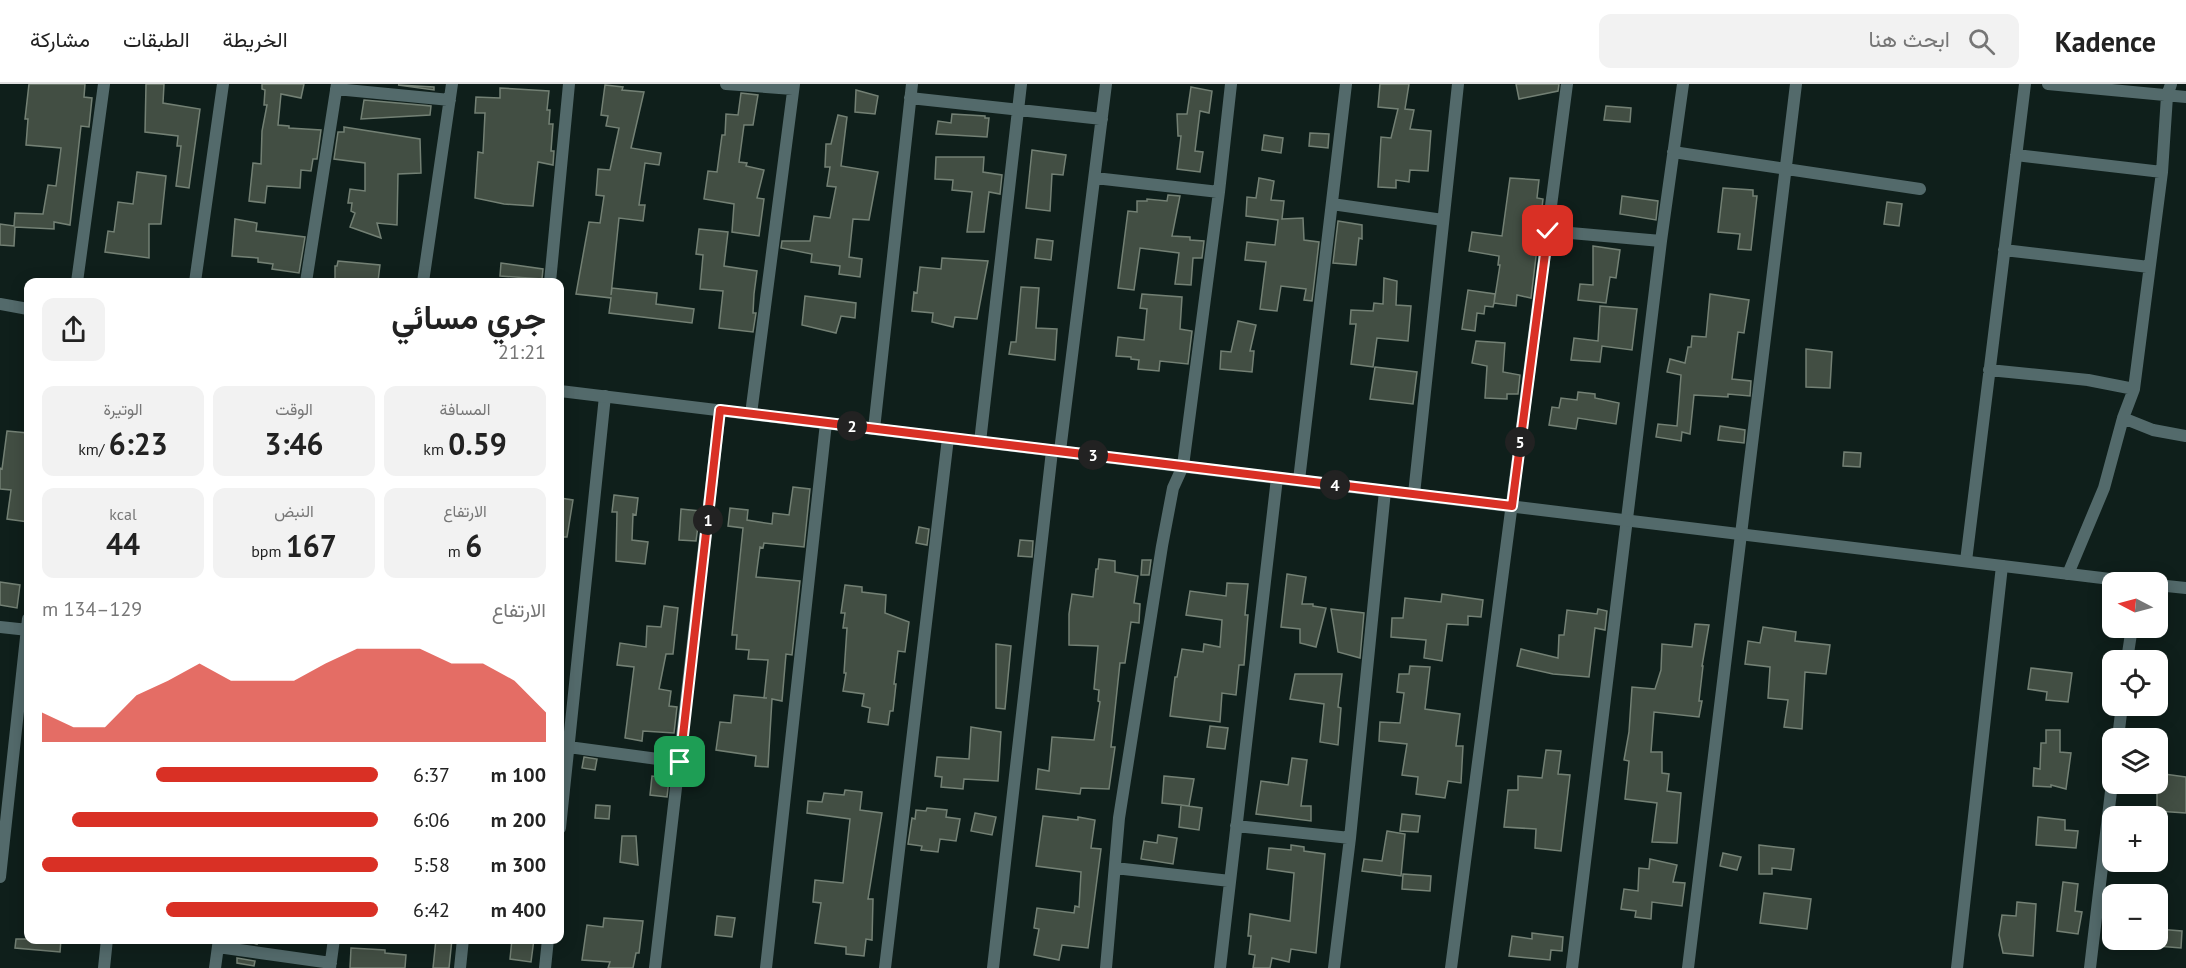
<!DOCTYPE html>
<html lang="ar">
<meta charset="utf-8">
<style>
:root{--surface:#fff;--page:#f2f2f2;--text:#222;--muted:#767676;--line:#e0e0e0;--accent:#d93025}
body{margin:0;font-family:"PT Sans",Vazirmatn,sans-serif;background:var(--page);color:var(--text);direction:rtl;height:100vh;display:flex;flex-direction:column;font-size:22px;white-space:nowrap}
*{box-sizing:border-box;margin:0}
p{font-size:20px;color:var(--muted)}
.icon{flex:none;width:33px;height:33px;fill:none;stroke:currentColor;stroke-width:2;stroke-linecap:round;stroke-linejoin:round}
.map{position:relative;flex:1;overflow:hidden;direction:ltr}
.panel{position:absolute;left:24px;top:194px;width:540px;height:666px;display:flex;flex-direction:column;background:var(--surface);border-radius:12px;box-shadow:0 3px 15px #0003;direction:rtl}
.panel>*{flex:none}
.needle{width:39px;rotate:276deg}
.controls{position:absolute;left:2102px;top:488px;display:grid;gap:12px}
.controls a{display:grid;place-items:center;width:66px;height:66px;border-radius:12px;background:var(--surface);box-shadow:0 3px 15px #0003;font-size:30px}
.pin{position:absolute;display:grid;place-items:center;width:51px;height:51px;color:#fff;margin:-26px;border-radius:12px;box-shadow:0 3px 9px #0006}
.km{position:absolute;width:30px;height:30px;margin:-15px;border-radius:50%;background:#222;color:#fff;font-size:16px;line-height:30px;text-align:center}
.round{display:grid;place-items:center;flex:none;width:63px;height:63px;border-radius:12px;background:var(--page)}
.head{display:flex;align-items:center;justify-content:space-between;height:102px;padding:0 18px}
h1{font-size:33px;font-weight:700;line-height:45px}
.metrics{display:grid;grid-template-columns:repeat(3,1fr);gap:9px;height:102px;padding:6px 18px}
.metrics div{display:grid;align-content:center;border-radius:12px;background:var(--page);text-align:center}
.metrics b{font-size:30px;font-weight:700}
.metrics small{font-size:16px;font-weight:400}
.metrics p{font-size:16px}
.chart{height:168px;padding:12px 18px}
.chart p{display:flex;justify-content:space-between}
.chart svg{width:100%;height:108px;margin-top:6px;fill:var(--accent);opacity:.7}
ul{padding:0 18px;list-style:none;font-size:20px}
li{display:grid;grid-template-columns:96px 72px 1fr;align-items:center;height:45px}
li i{height:15px;border-radius:8px;background:var(--accent)}
header{display:flex;align-items:center;gap:36px;box-sizing:border-box;height:84px;padding:0 30px;background:var(--surface);border-bottom:2px solid var(--line)}
header strong{font-size:28px}
nav{display:flex;gap:33px;margin-inline-start:auto;font-size:21px}
.search{width:420px;height:54px;background:var(--page);display:flex;align-items:center;gap:15px;box-sizing:border-box;padding:0 21px;border-radius:12px;color:var(--muted);font-size:22px}
.map>svg:first-child{display:block}
.building{fill:#424e43;stroke:#738074;stroke-width:1.5}
.lines{fill:none;stroke-linecap:round;stroke-linejoin:round}
.minor{stroke:#536a6b;stroke-width:12}
.tertiary{stroke:#536a6b;stroke-width:12}
.route-casing{stroke:#fff;stroke-width:12}
.route{stroke:#d93025;stroke-width:8}
</style>
<header>
<strong>Kadence</strong>
<div class="search"><svg class="icon" aria-label="search" viewBox="0 0 24 24"><circle cx="10" cy="10" r="6"/><path d="M15 15l6 6"/></svg>ابحث هنا</div>
<nav><a>الخريطة</a><a>الطبقات</a><a>مشاركة</a></nav>
</header>
<div class="map">
<svg width="2186" height="884" viewBox="0 0 2186 884">
<rect width="100%" height="100%" fill="#0f1f1b"/>
<!-- building -->
<path class="building" d="M29,0H85L84,13L92,14L89,43L81,42L70,141L54,138V145L15,143L14,162L0,161V140L14,142L15,129L43,130L48,101L56,102L61,64L26,61L28,35H25Z
M146,0H164L163,19L200,25L189,104L176,102L181,62H177L178,52L145,48Z
M262,0H304L301,14L281,10L278,41L289,42V44L321,46L317,75H313L311,87L301,86L300,104L267,102L265,119L249,117L253,79L261,80L262,47L267,21H264L265,6L262,5Z
M1380,0H1409L1405,25L1414,26L1410,45L1431,47L1428,87L1410,86L1409,98L1396,96V104L1378,103L1381,53L1391,54L1398,25L1378,23Z
M1516,0H1559L1558,7L1519,15Z
M398,1L434,3V6Z
M605,1L623,3L622,6L644,8L631,64L661,69L659,81L645,79L639,121H645L643,137L619,134L611,211L612,204L657,209L656,220L694,225L692,239L609,229L611,214L576,210L589,138L600,139L604,112L596,111L598,85L610,86L619,44L606,42L608,32L601,31Z
M1191,3L1212,7L1209,29L1200,27L1195,67L1203,68L1200,88L1177,85L1181,52H1178L1177,30H1187Z
M500,4L549,7L547,26H550L549,40H553L551,67H554L553,81L538,78L533,122L504,120L475,114L478,68L483,69L485,29H475L476,13L500,14Z
M856,6L878,12L875,30L855,28Z
M741,9L758,11L753,41H744L739,78L747,79L746,82L764,86L757,114L764,115L759,152L732,148L734,120L704,115L708,87L717,88L722,51H725L726,30L738,31Z
M364,16L431,22L430,31L361,35Z
M1606,22L1631,24L1630,38L1604,36Z
M952,30L985,32V34H989L987,53L936,50L938,37L951,39Z
M838,31L847,33L841,82L878,88L869,136L853,135L849,173L862,175L860,193L839,190L840,182L811,178L812,170L781,164L782,157H810L814,132L830,134L836,103L827,102L830,83H825L826,60H831Z
M344,43L420,55L421,89L398,90L397,141L377,139L381,154L350,143L355,129L351,127L352,119H348L350,105L365,107V79L334,75L338,48H344Z
M1310,49L1329,50L1328,64L1309,62Z
M1264,51L1283,54L1281,69L1262,66Z
M1032,66L1066,71L1063,91L1052,90L1050,127L1026,124Z
M936,73H984L983,88L1002,91L1000,110L989,108L984,148H967L972,108L952,106L953,96L935,95Z
M137,88L166,92L161,140H149V174L105,168L108,147L114,148L118,118L133,120Z
M1259,94L1274,97L1271,116L1284,117L1282,135L1303,134L1304,156L1319,158L1312,217L1304,216L1306,205L1281,202L1277,227L1260,225L1266,178L1245,176L1247,158L1275,161L1278,136L1246,132L1247,113L1256,114Z
M1510,94L1539,96L1537,114L1543,115L1531,214L1517,211L1516,222L1494,219L1493,223L1485,222L1484,230L1477,229L1475,247L1462,245L1468,206L1495,210L1494,219L1500,181H1498L1499,172L1469,167L1472,148L1502,152Z
M1723,104L1753,106V112H1757L1751,166L1738,165L1740,150L1718,148Z
M1168,111L1180,112L1172,152L1190,153V156L1204,157L1202,174H1193L1191,201L1175,200L1179,169L1140,164L1134,206L1118,204L1128,127L1137,128V117H1147V115L1167,117Z
M1622,112L1658,117L1656,136L1620,130Z
M1887,118L1902,120L1899,142L1884,140Z
M235,135L257,139L256,147L305,153L299,189L272,185L273,180L258,178V174L232,172Z
M1338,137L1362,141V155L1359,154L1356,181L1333,179Z
M699,145L728,148L724,182L757,187L754,210L753,229H756L753,248L719,244L723,207L700,205L703,171L696,170Z
M1037,155L1053,157L1051,176L1035,174Z
M1593,162L1620,166L1616,194L1610,193L1606,219L1578,216L1580,200L1593,201Z
M942,174L988,177L977,235L955,233L953,243L932,238L933,229L912,227L914,208L917,209L920,183L941,185Z
M338,177L380,181L378,197L335,198V182H337Z
M501,179L543,185L542,195L500,192Z
M1384,194L1397,197L1396,221L1411,222L1408,257L1377,254L1373,283L1351,280L1356,240H1350L1351,226L1373,227L1374,219L1383,220Z
M1021,203L1039,204L1036,244L1057,245L1055,276L1009,270L1011,258H1016Z
M1142,210L1182,213L1180,245L1192,247L1188,280L1160,277L1159,287L1138,285L1139,276L1131,275V273L1116,272L1118,253L1144,256L1147,225L1140,224Z
M1710,210L1749,216L1744,249L1738,248L1732,295L1751,297L1750,312L1728,310V313L1694,311L1690,350L1682,348L1681,357L1656,353L1658,340L1677,342L1681,291L1667,288L1670,275L1685,279L1688,263H1691L1692,252L1706,253Z
M805,212L856,219L855,234L841,232L836,249L802,241Z
M1600,222L1637,225L1632,266L1602,262L1600,278L1571,276L1574,254L1598,257Z
M1238,237L1256,241L1250,267H1254L1252,288L1220,285L1221,267L1231,268Z
M1476,257L1505,259L1503,288L1520,291L1518,310H1507V315L1485,314L1487,282L1472,279Z
M1806,265L1832,268L1830,304L1806,303Z
M1375,283L1417,288L1413,320L1370,315Z
M1578,308L1595,310V314L1619,319L1616,340L1578,334L1576,345L1549,341L1552,323L1559,324L1561,314L1577,316Z
M1720,342L1745,346L1744,359L1718,356Z
M7,347L28,349V438L7,435L11,406L0,405V384L2,385Z
M1844,368L1861,369L1860,383L1843,382Z
M793,403L810,405L804,463L764,459L763,464L760,463L756,493L800,497L792,571L786,570L782,617L772,615L768,683L755,682L756,672L716,666L720,638L731,639L734,611L767,614H764L768,576L748,575L749,566L736,565L737,551H732L743,444L728,442L730,424L748,426L747,436L772,440L773,429L789,431Z
M614,411L638,414L636,431L633,430L632,456L648,458L645,480L616,477L617,428H612Z
M560,414L573,416L567,453H560Z
M681,425L700,427L696,457L679,456Z
M919,443L929,445L927,461L916,459Z
M1020,456L1033,457L1032,473L1018,472Z
M1099,475L1115,477V488L1138,492L1134,519L1140,520L1139,539L1131,538L1125,579H1120L1111,663H1115L1109,705L1081,704L1080,710L1036,705L1038,685L1049,687L1052,653L1094,656L1100,618L1098,617L1099,606L1094,605L1098,562L1069,561V530L1072,510L1093,513L1096,485H1098Z
M1142,476H1151L1149,491H1141Z
M1287,490L1306,493L1302,520H1313V522L1326,524L1316,563L1300,559V545L1281,543Z
M0,498L20,501L17,524L0,521Z
M1227,499L1248,500L1245,531H1248L1244,581H1239L1236,611L1222,609L1220,638L1170,632L1175,593H1177L1182,565L1203,568L1204,560L1220,563L1222,536L1186,531L1190,507L1226,512Z
M845,501L862,503V508L886,511L885,529L909,538L905,568L898,567L894,600H896L893,627H890L888,641L868,638L870,624L862,622L864,610L843,607L846,589H844L847,544H843L845,529H841Z
M1442,510L1483,516L1481,533L1468,532V541L1447,540L1442,577L1424,574L1426,556L1391,553L1392,534H1403L1405,514L1441,518Z
M664,522L678,524L673,570H666L659,605L671,607L669,622L677,623L674,649L643,647L642,657L625,654L634,583L617,581L620,559L646,563L647,542L661,543Z
M1331,525L1364,529L1360,574L1338,568Z
M1598,525L1607,527L1605,546L1595,544L1589,593L1553,590L1517,582L1521,565L1558,574L1559,551H1564L1567,526L1597,530Z
M1695,540L1709,541L1702,582H1703L1699,617H1702L1699,633L1654,628L1651,668H1662V689L1669,690L1667,707L1681,709L1677,759L1652,758L1657,719L1625,715L1629,677L1624,676L1629,648L1632,603L1655,605L1661,586L1662,560L1692,563Z
M1763,543L1796,548L1795,557L1830,561L1826,590L1805,588L1802,645L1784,643L1788,616L1768,614L1770,583L1745,580L1748,557L1760,559Z
M996,560L1011,562L1005,625L996,624Z
M1410,582L1430,583L1425,625L1460,630L1456,662H1463L1461,699L1448,697L1445,714L1416,710L1418,693L1402,691L1407,660L1379,657L1380,638L1400,639L1404,609L1397,608L1399,590H1409Z
M2031,584L2072,589L2068,618L2046,616L2047,608L2028,605Z
M1295,590H1342L1338,623L1341,624L1338,661L1320,658L1324,620L1290,615Z
M1210,642L1228,644L1225,665L1207,663Z
M971,643L1001,648L998,697L964,695L963,705L941,703L942,693L935,692L937,673L969,675Z
M2046,646H2060V668L2071,669L2066,705L2051,701V703L2033,702L2034,684L2040,685L2041,659H2046Z
M1546,666L1561,667L1558,690L1570,691L1561,767L1535,764L1536,745L1504,743L1508,706H1518V692L1542,694Z
M584,673L597,675L595,686L582,684Z
M1292,674L1307,676L1301,722H1311V737L1256,730L1261,697L1288,701Z
M660,685L670,686L667,713L650,711L652,692L659,693Z
M2157,689L2186,693V729L2157,727Z
M1164,692L1194,695L1189,722L1162,719Z
M845,706L862,708L860,726L882,729L868,815H873L872,856L866,855L864,872L846,870V863L815,859L821,819L813,818L815,796L843,799L850,735L807,729L808,717L822,718L824,709L844,711Z
M596,721L610,722L609,735L595,734Z
M1181,721L1202,724L1199,746L1179,743Z
M927,724L947,726L946,733L960,735L956,757L940,755L938,768L921,766L922,762L908,760L912,734L915,735L916,726L926,727Z
M975,729L996,733L992,751L971,747Z
M1402,730L1420,732L1418,748L1400,747Z
M1043,732L1078,736V733L1095,736L1091,764L1101,765L1088,864L1062,861L1059,876L1034,871L1039,845L1034,844L1037,824L1074,829L1075,822L1079,823L1081,788L1036,782Z
M2038,733L2065,736V746L2078,747L2076,764L2036,761Z
M1387,747L1405,750L1401,792L1362,787L1364,775L1382,777Z
M1158,751L1177,754L1173,780L1141,775L1144,757L1157,759Z
M622,752H636L638,781L620,778Z
M1291,761L1304,763V767L1325,770L1316,869L1291,865L1289,878L1272,874L1270,884H1253L1255,871L1249,870L1251,852H1248L1250,830L1290,837L1294,789L1267,785L1269,764L1291,766Z
M1759,761L1794,765L1791,786L1772,784V790H1759Z
M1723,769L1741,773L1737,786L1720,782Z
M1650,775L1677,781L1673,798L1685,799L1682,822L1652,818L1651,835L1635,833L1636,827L1621,825L1624,805L1638,807L1639,784L1649,785Z
M1403,790L1431,792L1430,807L1402,805Z
M2063,798L2078,800L2075,827L2082,828L2078,850L2057,847Z
M1764,809L1811,815L1807,845L1760,839Z
M2017,818L2036,820L2033,872L2003,869L1999,851L2002,831L2016,832Z
M717,832L735,834L732,853L715,851Z
M604,834L643,837L639,869H636L633,884H608L610,878L582,876L587,841L603,843Z
M2157,845L2182,847L2181,864L2157,862Z
M1532,849L1563,853L1562,867L1551,866L1550,876L1509,872L1512,852L1532,855Z
M16,855H61L60,868L15,864Z
M229,855H257V860Z
M436,855H452L449,884H433Z
M512,855H534L531,878L510,875Z
M351,864L385,866V869L406,871L405,884H350Z
M237,874L255,877L254,882L237,879Z"/>
<g class="lines">
<!-- minor -->
<path class="minor" d="M726,0L793,5
M2048,0L2186,13
M336,5L450,16
M910,14L1102,35
M1673,68L1920,105
M2016,71L2162,88
M1095,94L1219,108
M1332,120L1443,136
M1548,147L1661,157
M2004,166L2149,183
M77,198L104,0
M195,198L223,0
M306,198L337,0
M423,198L452,0
M550,198L569,0
M1989,286L2088,296L2134,305
M751,330L794,0
M2123,334L2153,346L2186,352
M874,345L912,0
M980,358L1021,0
M1060,367L1106,0
M1299,396L1346,0
M1414,410L1458,0
M1966,477L2025,0
M2068,490L2104,404L2123,334L2134,305L2162,88L2167,12L2171,0
M0,543L28,546
M2127,576L2132,543
M2118,654L2122,621
M561,662L680,678
M1236,742L1350,754
M560,744L605,312
M1115,784L1230,797
M0,793L28,535
M218,863L331,879
M104,884L107,855
M215,884L219,855
M330,884L334,855
M545,884L548,855
M655,884L720,326
M766,884L826,339
M885,884L948,354
M993,884L1052,367
M1106,884L1119,734L1162,462L1173,404L1183,382L1219,108L1231,0
M1220,884L1277,394
M1334,884L1350,754L1385,407
M1451,884L1567,0
M1572,884L1661,157L1683,0
M1688,884L1796,0
M1957,884L2002,482
M2090,884L2112,699"/>
<!-- tertiary -->
<path class="tertiary" d="M0,220L28,225
M560,307L2135,498
M2157,501L2186,504
M460,884L463,855"/>
</g>
<g class="lines">
<defs>
<path id="route" d="M680,678L720,326L1512,422L1548,147"/>
</defs>
<!-- route casing -->
<use href="#route" class="route-casing"/>
<!-- route -->
<use href="#route" class="route"/>
</g>
</svg>
<div class="controls">
<a><svg class="needle" viewBox="-14 -14 28 28"><path d="M0-13l5 13h-10z" fill="#e53935"/><path d="M0 13l5-13h-10z" fill="#767676"/></svg></a>
<a><svg class="icon" aria-label="locate" viewBox="0 0 24 24"><circle cx="12" cy="12" r="6"/><path d="M12 2v4M12 18v4M2 12h4M18 12h4"/></svg></a>
<a><svg class="icon" aria-label="layers" viewBox="0 0 24 24"><path d="M12 4l9 5-9 5-9-5zM3 14l9 5 9-5"/></svg></a>
<a>+</a>
<a>−</a>
</div>
<div class="pin" style="left:680px;top:678px;background:#1e9e55"><svg class="icon" aria-label="arrive" viewBox="0 0 24 24"><path d="M6 21V4h12l-3 4 3 4H6"/></svg></div>
<div class="pin" style="left:1548px;top:147px;background:#d93025"><svg class="icon" aria-label="check" viewBox="0 0 24 24"><path d="M5 12l5 5 9-10"/></svg></div>
<b class="km" style="left:708px;top:436px">1</b>
<b class="km" style="left:852px;top:342px">2</b>
<b class="km" style="left:1093px;top:371px">3</b>
<b class="km" style="left:1335px;top:401px">4</b>
<b class="km" style="left:1520px;top:358px">5</b>
<section class="panel">
<div class="head"><div><h1>جري مسائي</h1><p>21:21</p></div><a class="round"><svg class="icon" aria-label="share" viewBox="0 0 24 24"><path d="M12 15V3M7 8l5-5 5 5M5 13v7h14v-7"/></svg></a></div>
<div class="metrics">
<div><p>المسافة</p><b>0.59<small> km</small></b></div>
<div><p>الوقت</p><b>3:46</b></div>
<div><p>الوتيرة</p><b>6:23<small> /km</small></b></div>
</div>
<div class="metrics">
<div><p>الارتفاع</p><b>6<small> m</small></b></div>
<div><p>النبض</p><b>167<small> bpm</small></b></div>
<div><p>kcal</p><b>44</b></div>
</div>
<div class="chart"><p><span>الارتفاع</span>129–134 m</p>
<svg viewBox="0 0 160 44" preserveAspectRatio="none"><path d="M0 44V32L10 38L20 38L30 25L40 19L50 12L60 19L70 19L80 19L90 12L100 6L110 6L120 6L130 12L140 12L150 19L160 32V44z"/></svg>
</div>
<ul>
<li><b>100 m</b>6:37<i style="width:66%"></i></li>
<li><b>200 m</b>6:06<i style="width:91%"></i></li>
<li><b>300 m</b>5:58<i style="width:100%"></i></li>
<li><b>400 m</b>6:42<i style="width:63%"></i></li>
</ul>
</section>
</div>
